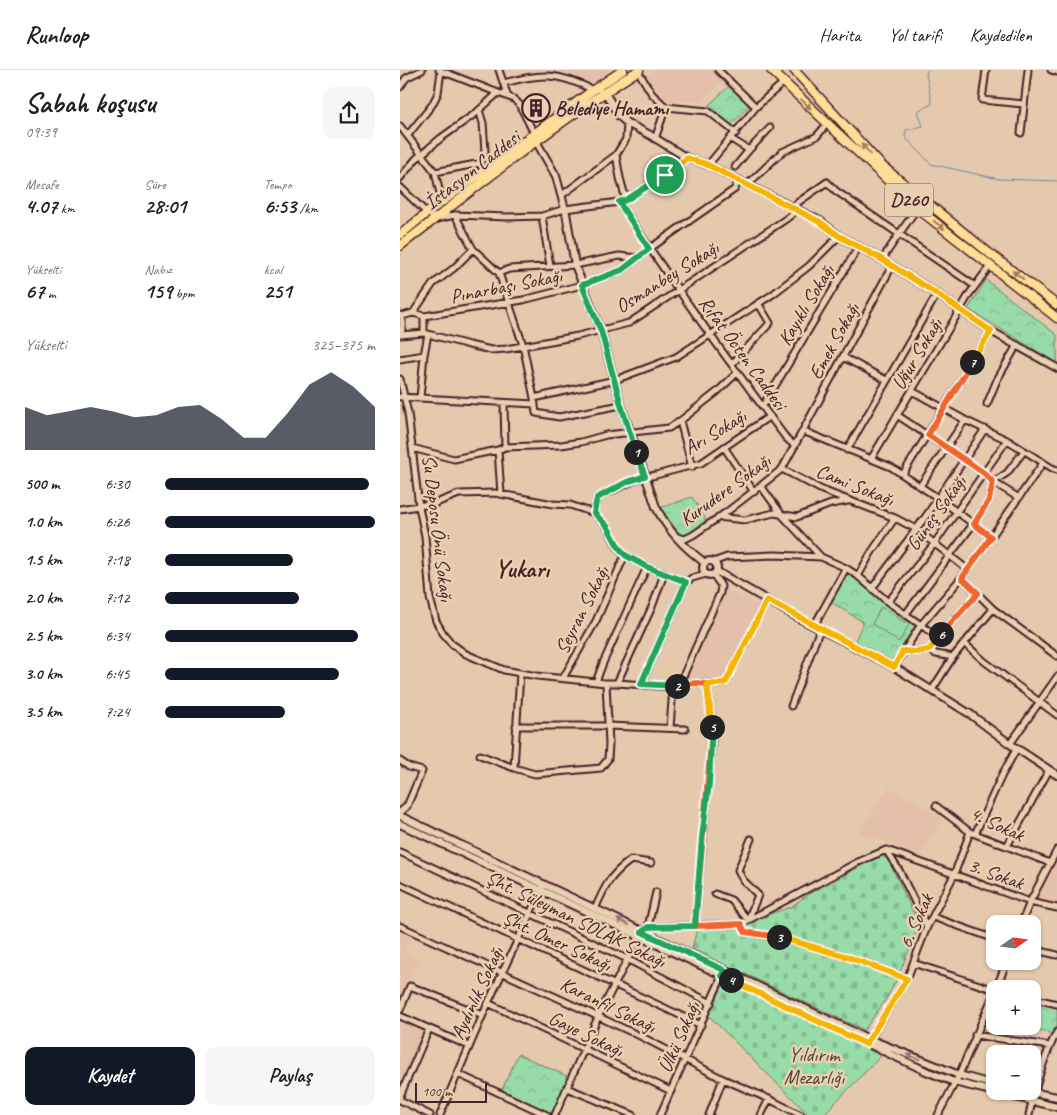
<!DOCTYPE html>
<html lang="tr">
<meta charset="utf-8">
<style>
:root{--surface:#fff;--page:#f6f6f6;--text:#202124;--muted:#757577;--line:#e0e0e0;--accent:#111827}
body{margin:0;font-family:Caveat,sans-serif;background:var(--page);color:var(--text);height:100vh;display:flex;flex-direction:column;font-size:19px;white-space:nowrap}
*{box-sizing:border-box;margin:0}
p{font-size:16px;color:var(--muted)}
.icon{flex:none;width:28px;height:28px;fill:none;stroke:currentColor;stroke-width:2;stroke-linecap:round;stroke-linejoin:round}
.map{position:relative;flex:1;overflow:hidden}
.panel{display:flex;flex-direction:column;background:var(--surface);width:400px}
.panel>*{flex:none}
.needle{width:32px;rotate:76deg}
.buttons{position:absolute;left:586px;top:845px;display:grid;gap:10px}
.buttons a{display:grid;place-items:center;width:55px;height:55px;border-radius:10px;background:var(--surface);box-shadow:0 1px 4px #0004;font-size:25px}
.scale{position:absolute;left:15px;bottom:12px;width:72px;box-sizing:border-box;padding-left:5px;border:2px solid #4a1f2b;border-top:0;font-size:14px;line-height:18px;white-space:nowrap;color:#4a1f2b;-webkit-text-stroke:4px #e6d1b0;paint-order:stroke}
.pin{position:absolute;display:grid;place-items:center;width:42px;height:42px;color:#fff;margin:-21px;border:2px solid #fff;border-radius:50%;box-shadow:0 1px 5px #0007}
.km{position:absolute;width:25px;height:25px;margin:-12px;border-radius:50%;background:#222;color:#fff;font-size:14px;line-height:25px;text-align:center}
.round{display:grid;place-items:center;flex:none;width:52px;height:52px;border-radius:10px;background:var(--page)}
.head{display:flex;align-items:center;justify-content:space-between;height:85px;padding:0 25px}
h1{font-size:28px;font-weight:700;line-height:38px}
.figures{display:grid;grid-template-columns:repeat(3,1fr);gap:8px;height:85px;padding:5px 25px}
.figures div{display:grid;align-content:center}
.figures b{font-size:21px;font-weight:700}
.figures small{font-size:14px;font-weight:400}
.figures p{font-size:14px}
.chart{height:140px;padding:10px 25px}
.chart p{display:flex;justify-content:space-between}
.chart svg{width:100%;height:90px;margin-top:5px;fill:var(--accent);opacity:.7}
.action{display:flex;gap:10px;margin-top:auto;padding:10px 25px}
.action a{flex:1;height:58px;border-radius:10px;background:var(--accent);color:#fff;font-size:20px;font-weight:700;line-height:58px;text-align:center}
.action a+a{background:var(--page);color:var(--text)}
ul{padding:0 25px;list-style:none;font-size:16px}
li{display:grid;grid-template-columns:80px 60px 1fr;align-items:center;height:38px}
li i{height:12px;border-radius:6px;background:var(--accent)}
header{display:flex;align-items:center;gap:30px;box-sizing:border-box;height:70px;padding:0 25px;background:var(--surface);border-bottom:1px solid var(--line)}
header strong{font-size:24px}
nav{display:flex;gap:28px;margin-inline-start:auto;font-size:18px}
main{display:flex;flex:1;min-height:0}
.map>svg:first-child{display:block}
.built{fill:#e4bfa9}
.cemetery{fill:url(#cemetery-stones);stroke:#707e6a}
.park{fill:url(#park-crowns);stroke:#707e6a}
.pitch{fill:#97dca8;stroke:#707e6a}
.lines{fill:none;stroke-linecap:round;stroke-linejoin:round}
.stream{stroke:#72869f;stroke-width:1}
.minor-casing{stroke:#4a1f2b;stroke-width:9}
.tertiary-casing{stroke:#4a1f2b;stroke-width:10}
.primary-casing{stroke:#4a1f2b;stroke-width:11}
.trunk-casing{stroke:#4a1f2b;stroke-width:11}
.minor{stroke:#e6d1b0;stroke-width:5}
.tertiary{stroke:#e6d1b0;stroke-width:6}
.primary{stroke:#fedd96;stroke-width:8}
.trunk{stroke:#fedd96;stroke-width:8}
.oneway{fill:#a47e60}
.oneway2{fill:#98786e}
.split-1-casing{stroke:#fff;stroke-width:10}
.split-2-casing{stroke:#fff;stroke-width:10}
.split-3-casing{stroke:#fff;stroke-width:10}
.split-4-casing{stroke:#fff;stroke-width:10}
.split-5-casing{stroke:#fff;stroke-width:10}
.split-6-casing{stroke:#fff;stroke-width:10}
.split-7-casing{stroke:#fff;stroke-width:10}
.split-8-casing{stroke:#fff;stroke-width:10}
.split-1{stroke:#22a559;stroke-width:6}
.split-2{stroke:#22a559;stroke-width:6}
.split-3{stroke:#f0652b;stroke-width:6}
.split-4{stroke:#f5b400;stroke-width:6}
.split-5{stroke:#22a559;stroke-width:6}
.split-6{stroke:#f5b400;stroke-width:6}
.split-7{stroke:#f0652b;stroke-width:6}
.split-8{stroke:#f5b400;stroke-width:6}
.labels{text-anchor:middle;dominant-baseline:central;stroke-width:5;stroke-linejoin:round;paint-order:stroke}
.shield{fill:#e6d1b0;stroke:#795453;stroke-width:1}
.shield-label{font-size:19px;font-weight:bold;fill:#4a1f2b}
.poi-label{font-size:20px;font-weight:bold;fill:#4a1f2b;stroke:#e6d1b0;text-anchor:start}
.street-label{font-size:20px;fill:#4a1f2b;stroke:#e6d1b0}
.park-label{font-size:20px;fill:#563b3e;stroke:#e6d1b0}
.district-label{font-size:25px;font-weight:bold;fill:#4a1f2b;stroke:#e6d1b0}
</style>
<header>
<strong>Runloop</strong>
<nav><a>Harita</a><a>Yol tarifi</a><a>Kaydedilen</a></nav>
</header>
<main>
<section class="panel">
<div class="head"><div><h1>Sabah koşusu</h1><p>09:39</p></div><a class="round"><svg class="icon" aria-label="share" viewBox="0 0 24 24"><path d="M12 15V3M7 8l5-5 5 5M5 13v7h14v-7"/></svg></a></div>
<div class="figures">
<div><p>Mesafe</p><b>4.07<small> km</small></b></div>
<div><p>Süre</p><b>28:01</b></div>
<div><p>Tempo</p><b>6:53<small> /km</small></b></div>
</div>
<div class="figures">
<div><p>Yükselti</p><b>67<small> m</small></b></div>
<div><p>Nabız</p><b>159<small> bpm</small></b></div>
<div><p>kcal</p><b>251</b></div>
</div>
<div class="chart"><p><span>Yükselti</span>325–375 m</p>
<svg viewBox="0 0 160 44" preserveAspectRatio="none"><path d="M0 44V23L10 27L20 25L30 23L40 25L50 28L60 27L70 23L80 22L90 29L100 38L110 38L120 26L130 12L140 6L150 13L160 23V44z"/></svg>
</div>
<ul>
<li><b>500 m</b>6:30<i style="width:97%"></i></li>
<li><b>1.0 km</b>6:26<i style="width:100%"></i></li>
<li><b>1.5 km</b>7:18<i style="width:61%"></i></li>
<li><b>2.0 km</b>7:12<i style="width:64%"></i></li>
<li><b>2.5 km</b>6:34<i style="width:92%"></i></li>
<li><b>3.0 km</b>6:45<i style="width:83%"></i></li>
<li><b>3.5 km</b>7:24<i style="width:57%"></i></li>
</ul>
<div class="action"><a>Kaydet</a><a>Paylaş</a></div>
</section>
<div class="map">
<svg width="657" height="1045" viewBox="0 0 657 1045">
<defs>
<pattern id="cemetery-stones" width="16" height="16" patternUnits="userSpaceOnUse" patternTransform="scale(1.25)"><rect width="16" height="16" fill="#97dca8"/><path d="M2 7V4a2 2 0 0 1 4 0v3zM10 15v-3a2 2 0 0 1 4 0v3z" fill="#84bc91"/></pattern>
<pattern id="park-crowns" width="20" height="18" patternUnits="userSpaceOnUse" patternTransform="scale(1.25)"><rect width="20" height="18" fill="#97dca8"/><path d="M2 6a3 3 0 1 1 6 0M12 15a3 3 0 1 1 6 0" fill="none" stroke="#84bc91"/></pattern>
</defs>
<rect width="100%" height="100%" fill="#e5c9ad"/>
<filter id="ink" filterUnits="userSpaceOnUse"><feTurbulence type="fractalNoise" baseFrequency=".02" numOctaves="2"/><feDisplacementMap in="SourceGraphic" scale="10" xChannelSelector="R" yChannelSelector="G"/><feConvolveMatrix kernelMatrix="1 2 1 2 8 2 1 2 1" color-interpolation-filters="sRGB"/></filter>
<g filter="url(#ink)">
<!-- built -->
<path class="built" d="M166,0H216L192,17Z
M254,0H313L324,11L301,31H263L246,6Z
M326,519L361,536L322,613H296L286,604Z
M488,717L543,748L519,786L460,762Z
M657,789V835L638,831L636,828Z
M0,862L12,868L5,883L20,889L0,930Z
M0,952L24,963L0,1020Z"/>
<!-- cemetery -->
<path class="cemetery" d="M485,783L519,855L498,907L485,931L464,960L292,879L297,859H340L363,846L391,837L407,825Z
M327,908L481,986L423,1045H409L308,945Z"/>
<!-- park -->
<path class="park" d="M330,15L348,34V37L331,55L309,35Z
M586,210L657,265V293L568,239Z
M292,427L306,450L285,469L266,449L260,438Z
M448,504L470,517L480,529L515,557L491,592L455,571L463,552L431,532Z
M633,930L657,934V957L654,964L609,956H632Z
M118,984L171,1008L155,1045L102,1020Z"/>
<!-- pitch -->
<path class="pitch" d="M481,537L509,555L499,572L472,554Z"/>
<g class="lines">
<!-- stream -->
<path class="stream" d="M528,0L526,4L532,34L518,41L523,56L506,60L505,67L531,94L599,109L657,111"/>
<defs>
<path id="minor" d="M39,0L114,29L119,34L135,65
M99,0L108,27
M318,0L356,37
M586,0L582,30L624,34
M651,0L657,2
M238,1L252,24L266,37L308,41L336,63
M104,13C140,3 158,2 193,20
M0,17L6,8L22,0
M0,56L35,102L81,93L85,81L83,53L79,40
M621,63L628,0
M8,65L32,35L38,23L41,1
M255,69L266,37
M331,69L349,80L370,58
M216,85L220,108L226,130
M308,95L356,37L384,12
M335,97L349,80
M35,102L42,132
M0,108L16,89L41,68L76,43L98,23
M347,115L382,82L417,66L427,54
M0,117L27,143L36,149L55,145L107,147L142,146L165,139L219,132L237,123L287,88
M162,125L216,85L226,69L227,53
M219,132C272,213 328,291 386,368L395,376
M55,145L73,179L99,203L123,275L134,328L136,343L159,347L221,335
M142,146L150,196
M483,190L487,182L517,138
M99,203L109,199L175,195L219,186L238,188
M13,243L33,214L54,198L73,179
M0,245L2,246L13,243L24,246V263L0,265
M24,246L123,230L182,215L222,200L249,179L335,119L338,110
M0,260H2V246
M24,263L69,275L91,280L106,279L178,266L229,253L386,149L397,140V133L427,112L436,121L575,216
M443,287L486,310
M0,289L24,285L28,264
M332,294L370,253L358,233
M0,309L8,343L19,437L25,466L30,528L36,551L43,563L52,574L66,584L104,600L137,606L206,613H217L273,617L296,613L319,614L326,612L367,530
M512,321L565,350L607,370L652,398L657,400
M0,327L135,334
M20,328L24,285
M134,328L215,310L276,287L373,224L409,196L439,166
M587,334L597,310L617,275
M363,336L459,176
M497,345L584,403L593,412L619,428
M280,351L292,397
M403,361L491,397L538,428L591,467
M105,377L161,375L181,372L206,365L269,358L280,351L317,322L338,302
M324,377L354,422
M12,378L54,389L98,380L105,377L104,333
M98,380L101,424
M447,380L537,224
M471,389L570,223L590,196
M382,399L422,420L495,448L516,459L568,500
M503,404L591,261
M361,416L382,445L421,487
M520,416L565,350
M0,439L36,433L59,424L95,423L153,434L170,435L194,443L207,457L217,476L225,485L247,497L286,512
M194,443L197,428L237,409L256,405L301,393L370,346
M318,447L345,450L374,443L397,447L431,434L448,431
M277,467L285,469L293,465L328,441L382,399L492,196
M313,492L327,487L375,485L421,487L446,498L458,506L488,532L538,567
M458,506L471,483L495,448
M562,508L593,539L657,586
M473,517L526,446L585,359
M488,532L534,474L607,370
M505,545L577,449L589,430L593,412L607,403L624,381
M414,556L446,498
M564,573L584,591L657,645
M529,580L536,584L553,587
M503,581L516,582L529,580L538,567L578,523
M494,597L520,556L568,500L643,393
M163,608L196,551L225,485
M196,612L203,593L247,497
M217,613L252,537L264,504
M241,615L286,512L292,508L306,504
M532,620L553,587L593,539
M391,636L420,559
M116,656H207L285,659
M270,658L273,617L279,612L284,604L320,523L321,516L313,504
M610,674L657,607
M80,685L114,698L120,603
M0,691L9,697L22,701L7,736L0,742
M114,698L135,704L201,698L208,689L209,674L206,613
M536,736L570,762L650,793
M575,764L602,705L617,678
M607,776L649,700
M487,780L630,832L657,838
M0,782L225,888L311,933
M0,814L301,955
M315,824L331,830L348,850L358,825L343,810L338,800L351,769
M195,839C205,816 210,805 231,790L251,793
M533,847L595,869
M341,854L345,862L386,869L448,887L507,909
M621,854L630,832L657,780
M0,856L158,928L242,967L323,1009L369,1029L401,1045
M295,856L313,661L307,614
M248,857L256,822
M632,879L657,885
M513,893L595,920
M596,919L607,891
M632,928L657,934
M88,933L271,1021
M0,940L10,916L83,945
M0,946L69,976
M575,965L650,976
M468,972L507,909L527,857L554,805L570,762
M58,1004L147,1045
M167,1018L233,1045
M0,1026L29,959
M0,1030L30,1045
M40,1045L88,933L144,814
M155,1045L198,947L242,861L248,857L341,854L458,792L486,780L500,802L527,857
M260,1045L323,904
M309,1045L323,1009
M361,1045L369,1029
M538,1045L559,1005L595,921
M629,1045C635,1017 643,988 657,962"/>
<path id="tertiary" d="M201,22L207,26L219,46L227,53L250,65L287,88L306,94L420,151L439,166L483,190L537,224L591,261L657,298
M136,71L156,106L166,143L175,195L201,261L221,335L256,437C268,461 284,477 305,493
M303 498a7 7 0 1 1 14 0a7 7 0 1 1-14 0Z
M316,501L395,546L494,597L570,644L610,674L657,705
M0,746L469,969L559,1005L595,1015
M0,754L526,1001L554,1012L657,1037
M625,1021L657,1027"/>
<path id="primary" d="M0,165L27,143L193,20L223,0
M0,176C78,116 155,53 239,0"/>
<path id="trunk" d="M371,0L517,138L657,248
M394,0L481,95L589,183L657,235"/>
</defs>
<!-- minor casing -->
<use href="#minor" class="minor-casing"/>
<!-- tertiary casing -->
<use href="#tertiary" class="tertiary-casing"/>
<!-- primary casing -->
<use href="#primary" class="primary-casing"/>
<!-- trunk casing -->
<use href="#trunk" class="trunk-casing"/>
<!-- minor -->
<use href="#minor" class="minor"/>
<!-- tertiary -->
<use href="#tertiary" class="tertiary"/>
<!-- primary -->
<use href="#primary" class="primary"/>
<!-- trunk -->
<use href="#trunk" class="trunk"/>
</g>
<!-- one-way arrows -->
<defs><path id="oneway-solid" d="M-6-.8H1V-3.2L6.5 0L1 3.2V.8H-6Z" transform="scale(1.25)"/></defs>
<g class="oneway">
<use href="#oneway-solid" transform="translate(406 34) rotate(44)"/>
<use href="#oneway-solid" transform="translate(466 79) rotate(-132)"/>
<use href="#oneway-solid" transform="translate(539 155) rotate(38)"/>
<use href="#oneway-solid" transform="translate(618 205) rotate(-142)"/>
</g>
<g class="oneway2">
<use href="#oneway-solid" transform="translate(223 852) rotate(-154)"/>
<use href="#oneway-solid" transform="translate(513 987) rotate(-159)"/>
</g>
</g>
<g class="lines" filter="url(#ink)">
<defs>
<path id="split-1" d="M236,382L221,335L201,261L182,215L222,200L249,179L219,132L226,130L265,105"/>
<path id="split-2" d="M236,382L245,406L227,412L197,428L194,443L207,456L218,476L225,485L247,497L286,512L241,614L277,616"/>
<path id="split-3" d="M277,616L296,613L307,614L312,661L295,856L341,854L345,862L379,867"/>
<path id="split-4" d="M331,910L466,974L507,909L448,887L379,867"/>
<path id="split-5" d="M312,657L309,713L302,768L295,856L248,857L242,862L324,900L322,906L331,910"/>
<path id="split-6" d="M312,657L307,614H318L326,612L367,530L494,597L503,581L516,582L529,580L541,564"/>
<path id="split-7" d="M541,564L578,523L562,508L591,467L574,454L589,430L593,412L584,403L528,365L572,292"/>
<path id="split-8" d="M265,105L287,88L306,94L420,152L439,166L483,190L537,224L591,261L572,292"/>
</defs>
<!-- split-1 casing -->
<use href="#split-1" class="split-1-casing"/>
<!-- split-2 casing -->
<use href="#split-2" class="split-2-casing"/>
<!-- split-3 casing -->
<use href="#split-3" class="split-3-casing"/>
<!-- split-4 casing -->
<use href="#split-4" class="split-4-casing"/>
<!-- split-5 casing -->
<use href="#split-5" class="split-5-casing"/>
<!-- split-6 casing -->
<use href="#split-6" class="split-6-casing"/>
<!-- split-7 casing -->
<use href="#split-7" class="split-7-casing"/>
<!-- split-8 casing -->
<use href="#split-8" class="split-8-casing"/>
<!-- split-1 -->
<use href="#split-1" class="split-1"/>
<!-- split-2 -->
<use href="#split-2" class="split-2"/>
<!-- split-3 -->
<use href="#split-3" class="split-3"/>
<!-- split-4 -->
<use href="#split-4" class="split-4"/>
<!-- split-5 -->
<use href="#split-5" class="split-5"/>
<!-- split-6 -->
<use href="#split-6" class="split-6"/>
<!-- split-7 -->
<use href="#split-7" class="split-7"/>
<!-- split-8 -->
<use href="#split-8" class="split-8"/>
</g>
<!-- icons -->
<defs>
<symbol id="building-ring" viewBox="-11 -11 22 22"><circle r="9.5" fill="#e6d1b0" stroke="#4a1f2b" stroke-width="1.5"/><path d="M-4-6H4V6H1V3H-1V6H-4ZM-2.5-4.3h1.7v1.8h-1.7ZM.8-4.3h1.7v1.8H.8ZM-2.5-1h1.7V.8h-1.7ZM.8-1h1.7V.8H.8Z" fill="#4a1f2b"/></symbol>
</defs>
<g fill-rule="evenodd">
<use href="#building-ring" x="120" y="22" width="32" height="32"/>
</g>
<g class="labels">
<!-- shield labels -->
<rect class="shield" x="485" y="113.5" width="48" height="33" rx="4"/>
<g class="shield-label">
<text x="509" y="130">D260</text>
</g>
<!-- poi labels -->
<g class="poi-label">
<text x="155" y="38">Belediye Hamamı</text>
</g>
<!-- street labels -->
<g class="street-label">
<text transform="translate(72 100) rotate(-38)">İstasyon Caddesi</text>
<text transform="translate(267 207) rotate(-32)">Osmanbey Sokağı</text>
<text transform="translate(106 216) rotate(-11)">Pınarbaşı Sokağı</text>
<text transform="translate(406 235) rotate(-59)">Kayıklı Sokağı</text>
<text transform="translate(434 271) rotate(-61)">Emek Sokağı</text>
<text transform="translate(343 283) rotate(54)">Rıfat Öcten Caddesi</text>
<text transform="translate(517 284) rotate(-59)">Uğur Sokağı</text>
<text transform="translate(315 362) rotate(-31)">Arı Sokağı</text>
<text transform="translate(455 415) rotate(22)">Cami Sokağı</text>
<text transform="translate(325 420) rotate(-36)">Kurudere Sokağı</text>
<text transform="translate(536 443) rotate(-54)">Güneş Sokağı</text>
<text transform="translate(38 458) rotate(83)">Su Deposu Önü Sokağı</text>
<text transform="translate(182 540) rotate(-63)">Seyran Sokağı</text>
<text transform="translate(597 754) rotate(25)">4. Sokak</text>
<text transform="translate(596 804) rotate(20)">3. Sokak</text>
<text transform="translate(176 849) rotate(26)">Şht. Süleyman SOLAK Sokağı</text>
<text transform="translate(516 851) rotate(-66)">6. Sokak</text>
<text transform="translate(157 871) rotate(25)">Şht. Ömer Sokağı</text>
<text transform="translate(77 923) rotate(-65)">Aydınlık Sokağı</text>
<text transform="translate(208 935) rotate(26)">Karanfil Sokağı</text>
<text transform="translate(186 964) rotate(26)">Gaye Sokağı</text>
<text transform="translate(279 967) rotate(-66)">Ülkü Sokağı</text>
</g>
<!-- park labels -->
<g class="park-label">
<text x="414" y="984">Yıldırım<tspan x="414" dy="23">Mezarlığı</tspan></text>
</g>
<!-- district labels -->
<g class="district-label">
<text x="122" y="499">Yukarı</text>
</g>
</g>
</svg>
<div class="buttons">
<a><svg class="needle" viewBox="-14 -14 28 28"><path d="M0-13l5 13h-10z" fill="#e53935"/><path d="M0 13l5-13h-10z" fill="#757577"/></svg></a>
<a>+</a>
<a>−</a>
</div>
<div class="scale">100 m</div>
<div class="pin" style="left:265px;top:105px;background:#1e9e55"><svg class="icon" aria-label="arrive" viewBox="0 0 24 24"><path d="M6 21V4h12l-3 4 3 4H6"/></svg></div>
<b class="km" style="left:236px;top:382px">1</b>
<b class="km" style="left:277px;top:616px">2</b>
<b class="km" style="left:379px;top:867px">3</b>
<b class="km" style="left:331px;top:910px">4</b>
<b class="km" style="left:312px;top:657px">5</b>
<b class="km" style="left:541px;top:564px">6</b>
<b class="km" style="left:572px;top:292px">7</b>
</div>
</main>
